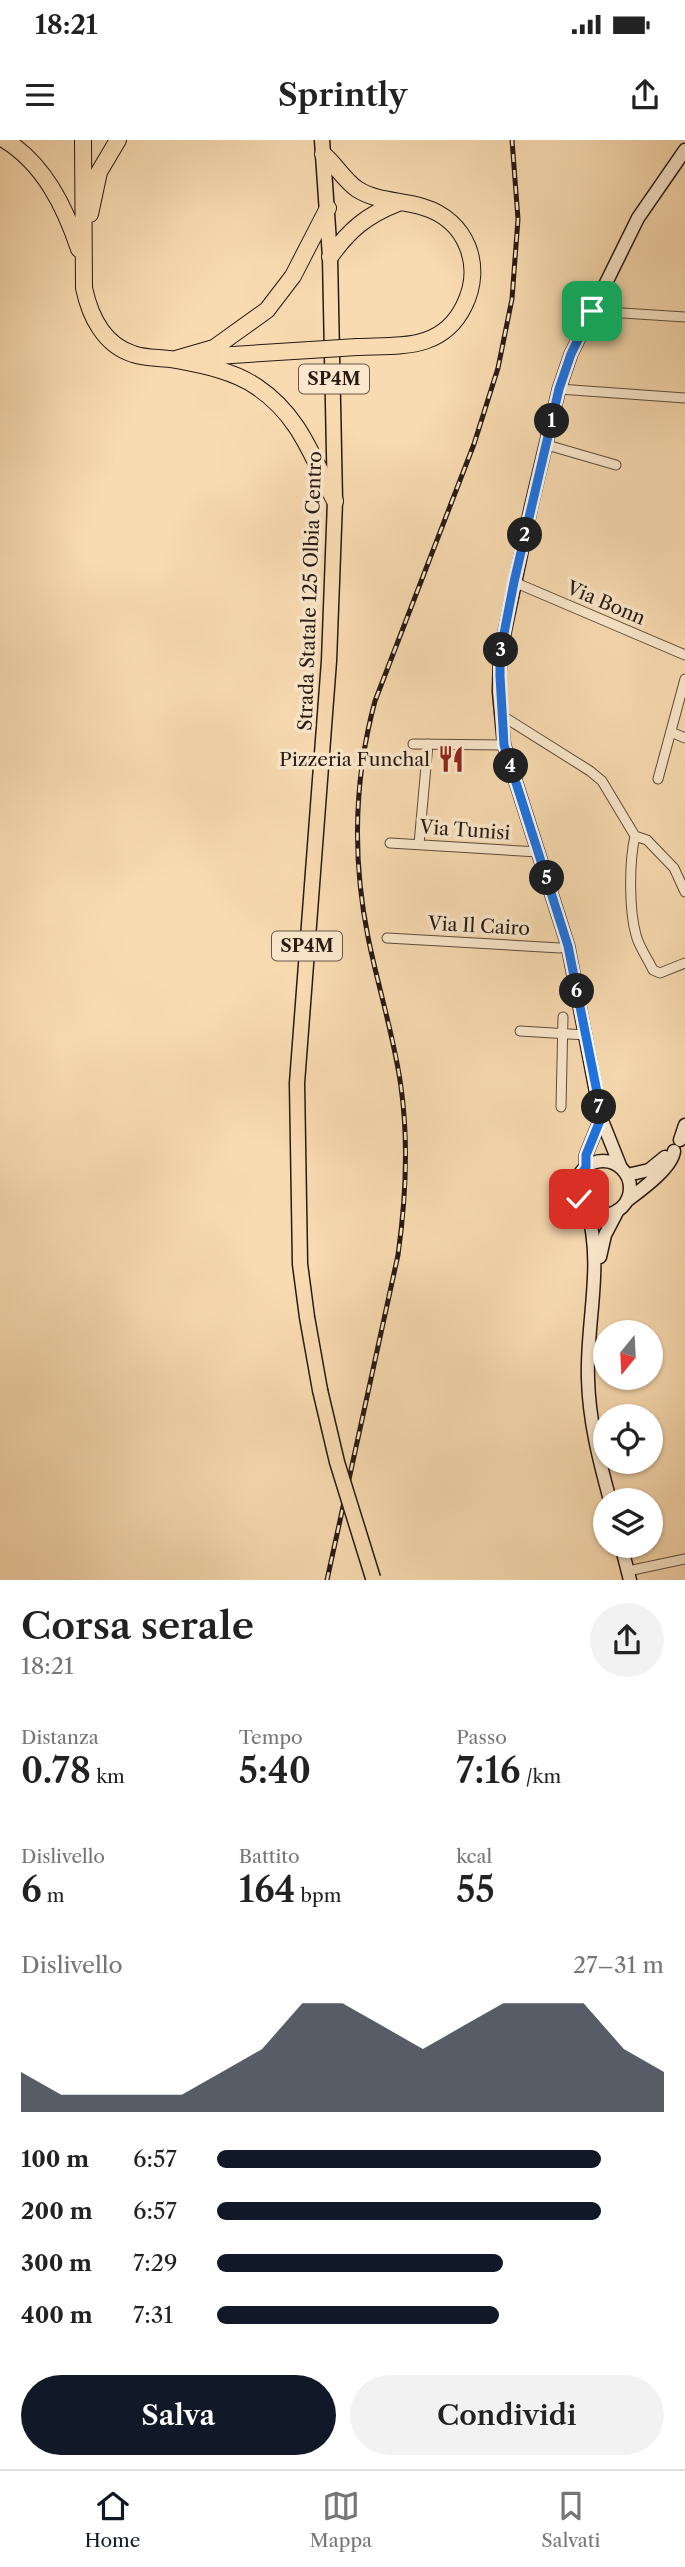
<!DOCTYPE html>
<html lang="it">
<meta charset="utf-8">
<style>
:root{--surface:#fff;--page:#f2f2f2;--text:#222;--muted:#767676;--line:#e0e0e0;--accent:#111827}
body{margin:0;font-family:"Libre Caslon Text",serif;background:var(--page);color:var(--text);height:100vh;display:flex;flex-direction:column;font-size:26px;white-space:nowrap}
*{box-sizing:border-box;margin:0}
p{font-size:23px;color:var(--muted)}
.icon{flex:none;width:38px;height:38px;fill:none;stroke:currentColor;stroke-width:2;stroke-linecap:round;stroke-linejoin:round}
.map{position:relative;height:1440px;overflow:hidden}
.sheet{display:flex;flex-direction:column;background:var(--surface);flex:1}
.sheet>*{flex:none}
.needle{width:46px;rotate:198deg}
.buttons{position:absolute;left:593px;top:1180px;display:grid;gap:14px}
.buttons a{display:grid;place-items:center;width:70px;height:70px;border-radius:50%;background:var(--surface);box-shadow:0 2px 5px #0004;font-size:35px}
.pin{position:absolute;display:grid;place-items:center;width:60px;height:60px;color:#fff;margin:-30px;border-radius:14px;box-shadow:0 4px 10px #0006}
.km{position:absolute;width:35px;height:35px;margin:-18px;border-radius:50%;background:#222;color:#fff;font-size:19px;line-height:35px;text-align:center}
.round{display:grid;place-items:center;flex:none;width:74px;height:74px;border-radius:37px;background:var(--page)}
.headline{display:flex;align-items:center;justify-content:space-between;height:119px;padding:0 21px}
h1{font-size:38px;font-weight:600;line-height:52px}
.figures{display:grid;grid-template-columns:repeat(3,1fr);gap:10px;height:119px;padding:7px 21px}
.figures div{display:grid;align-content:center}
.figures b{font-size:35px;font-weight:600}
.figures small{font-size:19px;font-weight:400}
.figures p{font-size:19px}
.chart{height:196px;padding:14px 21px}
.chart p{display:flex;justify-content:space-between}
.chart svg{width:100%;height:126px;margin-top:7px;fill:var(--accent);opacity:.7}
.action{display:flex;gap:14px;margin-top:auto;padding:14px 21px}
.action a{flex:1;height:80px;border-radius:42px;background:var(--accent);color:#fff;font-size:28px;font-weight:600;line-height:80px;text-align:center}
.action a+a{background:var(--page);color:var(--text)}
ul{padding:0 21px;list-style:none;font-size:23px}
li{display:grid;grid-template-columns:112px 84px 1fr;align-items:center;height:52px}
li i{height:18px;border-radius:9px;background:var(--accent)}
.status{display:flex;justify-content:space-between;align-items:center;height:49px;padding:0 35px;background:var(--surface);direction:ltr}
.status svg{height:19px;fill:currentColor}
header{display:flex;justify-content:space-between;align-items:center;height:91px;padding:0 21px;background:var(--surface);font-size:32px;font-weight:600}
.tab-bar{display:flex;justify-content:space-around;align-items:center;height:98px;border-top:2px solid var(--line);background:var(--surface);font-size:19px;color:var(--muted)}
.tab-bar a{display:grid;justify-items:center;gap:4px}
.tab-bar .on{color:var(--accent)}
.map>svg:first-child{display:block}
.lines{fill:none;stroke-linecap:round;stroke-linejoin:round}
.street-casing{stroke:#5c4a3b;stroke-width:11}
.secondary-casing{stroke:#271914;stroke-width:15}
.primary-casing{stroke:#271914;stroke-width:17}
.highway-casing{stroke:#271914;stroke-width:18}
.street{stroke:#fbe8cc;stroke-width:9}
.secondary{stroke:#fbe8cc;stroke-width:12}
.primary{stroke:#f9dbb1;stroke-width:14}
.highway{stroke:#f9dbb1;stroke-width:16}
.rail-casing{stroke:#271914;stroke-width:5}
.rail{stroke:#fbe8cc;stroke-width:2.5;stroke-dasharray:8;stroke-linecap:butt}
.primary-bridge-casing{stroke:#271914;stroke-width:17;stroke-linecap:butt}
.highway-bridge-casing{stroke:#271914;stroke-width:18;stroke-linecap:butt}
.primary-bridge{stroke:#f9dbb1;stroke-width:14}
.highway-bridge{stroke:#f9dbb1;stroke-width:16}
.route-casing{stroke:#fff;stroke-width:14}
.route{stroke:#1a73e8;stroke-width:9}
.labels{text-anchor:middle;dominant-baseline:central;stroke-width:7;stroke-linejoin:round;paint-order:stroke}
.shield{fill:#fbe8cc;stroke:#67574b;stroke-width:2}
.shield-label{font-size:18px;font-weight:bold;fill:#271914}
.street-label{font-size:19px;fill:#271914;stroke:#fbe8cc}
.poi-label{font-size:19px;fill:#271914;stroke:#fbe8cc;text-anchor:end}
</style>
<div class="status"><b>18:21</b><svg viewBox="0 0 49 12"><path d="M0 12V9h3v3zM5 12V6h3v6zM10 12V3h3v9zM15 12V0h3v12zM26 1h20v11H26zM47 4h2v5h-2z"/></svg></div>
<header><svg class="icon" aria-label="menu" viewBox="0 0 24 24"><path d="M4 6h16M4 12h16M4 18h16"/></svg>Sprintly<svg class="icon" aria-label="share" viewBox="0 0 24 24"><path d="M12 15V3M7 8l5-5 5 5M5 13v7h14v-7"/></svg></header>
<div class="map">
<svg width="685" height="1440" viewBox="0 0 685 1440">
<rect width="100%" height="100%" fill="#f9dbb1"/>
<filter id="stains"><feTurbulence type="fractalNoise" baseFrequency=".00286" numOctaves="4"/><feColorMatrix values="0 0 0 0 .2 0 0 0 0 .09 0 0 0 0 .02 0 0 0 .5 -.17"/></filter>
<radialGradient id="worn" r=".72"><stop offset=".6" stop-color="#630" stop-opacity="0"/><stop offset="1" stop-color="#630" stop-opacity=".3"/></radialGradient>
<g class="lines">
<defs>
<path id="street" d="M591,171L685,177
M559,249L685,258
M547,305L616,325
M514,442L685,515
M501,575L590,631L602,641L635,696L647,700L674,728L685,752
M671,592L685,598
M413,604L504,605
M658,639L685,539
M635,696C629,722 629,770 636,795C639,807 648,819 653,830L660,833L685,823
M390,703L538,712
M419,704L428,604
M387,798L560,808L568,806
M520,891L586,895
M561,967L563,877
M628,1431L685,1419"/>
<path id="secondary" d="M680,1000L685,985
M576 1048a27 27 0 1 1 54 0a27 27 0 1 1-54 0Z
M586,1027V1015L601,978
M621,1028L601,978L568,806L504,605L499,552L500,514L531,367L559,249L571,214L638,78L685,10
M627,1035L649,1030L665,1017
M628,1060C641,1050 672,1028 674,1011
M587,1069C604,1125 586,1182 588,1239C589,1280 599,1320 610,1360
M600,1117L605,1095L618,1070
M621,1405L630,1440"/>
<path id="primary" d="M320,1250L307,1177L300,1124L297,943L329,521L335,361L330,117L322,0"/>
<path id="highway" d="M5,0C44,24 65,67 79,109
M83,0L84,148C90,176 104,205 133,214C147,219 162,217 176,220C203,225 234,231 257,247C300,276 312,317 335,361
M323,14C335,24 345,41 357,49C377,62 401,60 423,67C467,80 484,126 464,166C442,211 400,205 357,207
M90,74L99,32L118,0
M330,117C349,90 367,75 398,63
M201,217L310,210
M176,219L214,208L267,170L293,136L328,68"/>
</defs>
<!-- street casing -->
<use href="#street" class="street-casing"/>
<!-- secondary casing -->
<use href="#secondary" class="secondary-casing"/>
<!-- primary casing -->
<use href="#primary" class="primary-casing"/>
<!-- highway casing -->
<use href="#highway" class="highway-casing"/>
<!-- street -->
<use href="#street" class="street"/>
<!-- secondary -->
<use href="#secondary" class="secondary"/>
<!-- primary -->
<use href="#primary" class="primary"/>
<!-- highway -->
<use href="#highway" class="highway"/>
<defs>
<path id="rail" d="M327,1440L398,1115C406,1058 409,1004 401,947C394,896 378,847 368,797C352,717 354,639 375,561L474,304L498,228L512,159L518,79L512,0"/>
</defs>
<!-- rail casing -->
<use href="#rail" class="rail-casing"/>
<!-- rail -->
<use href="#rail" class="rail"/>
<defs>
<path id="primary-bridge" d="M320,1250L337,1322L373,1438"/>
<path id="highway-bridge" d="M310,210L357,207"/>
</defs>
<!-- primary-bridge casing -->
<use href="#primary-bridge" class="primary-bridge-casing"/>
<!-- highway-bridge casing -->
<use href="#highway-bridge" class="highway-bridge-casing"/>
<!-- primary-bridge -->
<use href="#primary-bridge" class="primary-bridge"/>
<!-- highway-bridge -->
<use href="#highway-bridge" class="highway-bridge"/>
</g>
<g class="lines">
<defs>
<path id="route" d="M579,1059L577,1040L586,1027V1015L601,978L597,952L568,806L504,605L500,536V514L514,442L559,249L571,214L592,171"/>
</defs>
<!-- route casing -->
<use href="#route" class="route-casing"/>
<!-- route -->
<use href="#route" class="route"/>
</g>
<!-- icons -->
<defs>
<symbol id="restaurant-bare" viewBox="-9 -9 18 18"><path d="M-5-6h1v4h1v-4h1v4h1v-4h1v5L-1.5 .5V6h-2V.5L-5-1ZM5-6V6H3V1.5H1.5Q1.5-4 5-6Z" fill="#8f2418" stroke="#fbe8cc" stroke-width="2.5" paint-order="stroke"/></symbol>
</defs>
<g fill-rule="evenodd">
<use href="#restaurant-bare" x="432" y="600" width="38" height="38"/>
</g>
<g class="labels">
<!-- shield labels -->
<g class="shield">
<rect x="299" y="224.5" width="70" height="29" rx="5"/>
<rect x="272" y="791.5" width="70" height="29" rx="5"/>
</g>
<g class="shield-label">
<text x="334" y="239">SP4M</text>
<text x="307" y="806">SP4M</text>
</g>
<!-- street labels -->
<g class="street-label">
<text transform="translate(310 451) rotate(-88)">Strada Statale 125 Olbia Centro</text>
<text transform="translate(606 463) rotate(23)">Via Bonn</text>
<text transform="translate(465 690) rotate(4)">Via Tunisi</text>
<text transform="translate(479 786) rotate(3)">Via Il Cairo</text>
</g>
<!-- poi labels -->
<g class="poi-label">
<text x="430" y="619">Pizzeria Funchal</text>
</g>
</g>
<rect width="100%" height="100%" filter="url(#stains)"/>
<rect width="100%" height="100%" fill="url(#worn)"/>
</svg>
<div class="buttons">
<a><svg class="needle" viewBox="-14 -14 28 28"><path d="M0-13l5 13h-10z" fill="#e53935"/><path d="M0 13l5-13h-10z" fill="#767676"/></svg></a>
<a><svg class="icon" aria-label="locate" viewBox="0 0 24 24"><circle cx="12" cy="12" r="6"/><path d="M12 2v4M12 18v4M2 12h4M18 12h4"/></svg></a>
<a><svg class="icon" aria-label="layers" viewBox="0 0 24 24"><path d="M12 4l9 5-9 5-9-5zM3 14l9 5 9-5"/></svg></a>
</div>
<div class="pin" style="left:592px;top:171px;background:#1e9e55"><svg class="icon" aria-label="arrive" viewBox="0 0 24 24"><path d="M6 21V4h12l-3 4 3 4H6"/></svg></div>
<div class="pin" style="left:579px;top:1059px;background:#d93025"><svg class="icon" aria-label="check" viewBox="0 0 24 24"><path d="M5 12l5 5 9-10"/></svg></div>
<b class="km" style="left:552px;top:281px">1</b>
<b class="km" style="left:525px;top:395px">2</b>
<b class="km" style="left:501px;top:510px">3</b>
<b class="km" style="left:511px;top:626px">4</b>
<b class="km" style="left:547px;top:738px">5</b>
<b class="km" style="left:577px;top:851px">6</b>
<b class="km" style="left:599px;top:967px">7</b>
</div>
<section class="sheet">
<div class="headline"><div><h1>Corsa serale</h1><p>18:21</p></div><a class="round"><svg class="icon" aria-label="share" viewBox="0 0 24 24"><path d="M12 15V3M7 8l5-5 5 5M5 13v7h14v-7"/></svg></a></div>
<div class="figures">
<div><p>Distanza</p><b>0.78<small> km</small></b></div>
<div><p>Tempo</p><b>5:40</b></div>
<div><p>Passo</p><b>7:16<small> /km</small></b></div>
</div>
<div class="figures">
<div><p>Dislivello</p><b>6<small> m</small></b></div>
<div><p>Battito</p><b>164<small> bpm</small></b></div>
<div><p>kcal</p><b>55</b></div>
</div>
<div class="chart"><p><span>Dislivello</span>27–31 m</p>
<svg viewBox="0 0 160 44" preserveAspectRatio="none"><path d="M0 44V30L10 38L20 38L30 38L40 38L50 30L60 22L70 6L80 6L90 14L100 22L110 14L120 6L130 6L140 6L150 22L160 30V44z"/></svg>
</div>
<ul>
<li><b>100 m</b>6:57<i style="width:86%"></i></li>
<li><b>200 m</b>6:57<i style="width:86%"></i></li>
<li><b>300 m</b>7:29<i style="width:64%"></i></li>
<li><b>400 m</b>7:31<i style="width:63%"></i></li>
</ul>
<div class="action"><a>Salva</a><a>Condividi</a></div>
</section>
<nav class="tab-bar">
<a class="on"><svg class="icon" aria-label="home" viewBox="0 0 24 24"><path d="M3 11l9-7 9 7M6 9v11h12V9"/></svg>Home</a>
<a><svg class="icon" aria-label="map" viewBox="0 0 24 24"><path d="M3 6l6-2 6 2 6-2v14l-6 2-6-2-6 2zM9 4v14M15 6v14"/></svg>Mappa</a>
<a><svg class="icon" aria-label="saved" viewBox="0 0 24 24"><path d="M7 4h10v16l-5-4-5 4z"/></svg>Salvati</a>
</nav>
